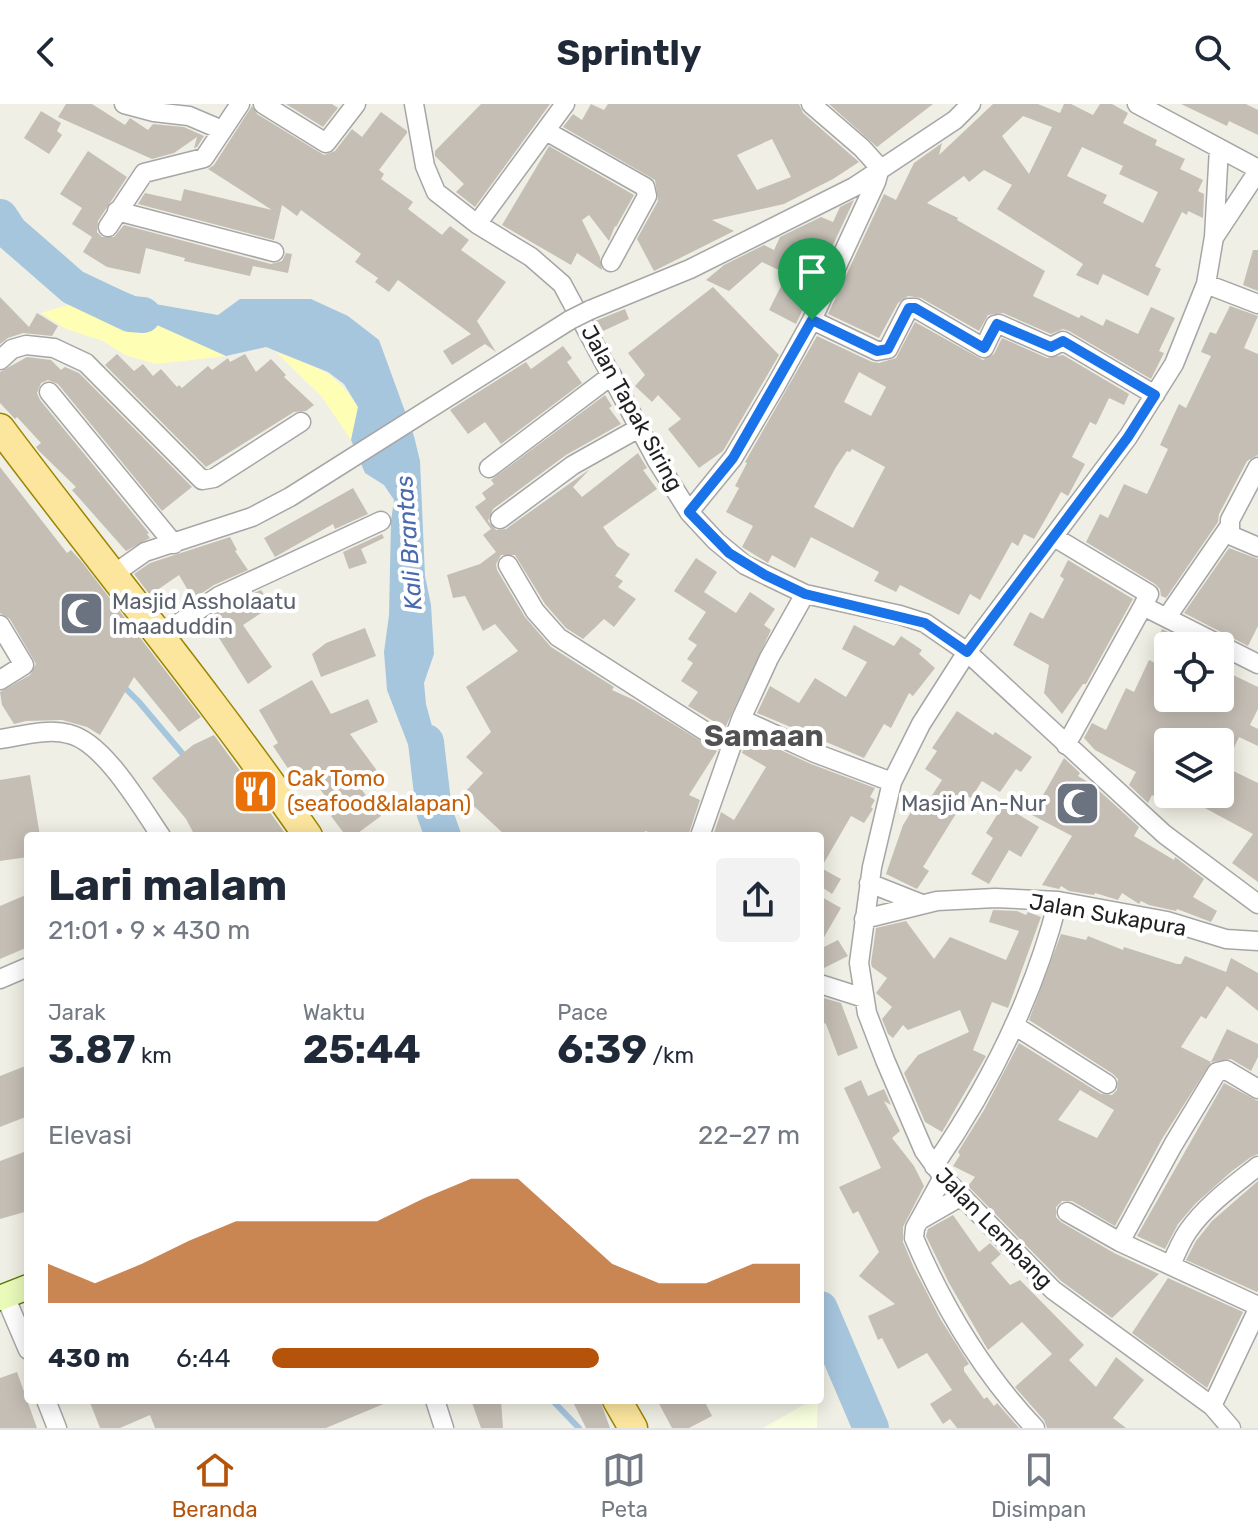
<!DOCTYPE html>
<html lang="id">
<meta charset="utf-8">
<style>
:root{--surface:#fff;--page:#f2f2f3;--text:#1f2937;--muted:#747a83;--line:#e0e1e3;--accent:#b45309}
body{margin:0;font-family:Rubik,sans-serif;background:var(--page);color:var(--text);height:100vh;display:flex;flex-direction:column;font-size:30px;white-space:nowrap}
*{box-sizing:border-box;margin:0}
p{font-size:26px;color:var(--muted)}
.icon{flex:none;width:44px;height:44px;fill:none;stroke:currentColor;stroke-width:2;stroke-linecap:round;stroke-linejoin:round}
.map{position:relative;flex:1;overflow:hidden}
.details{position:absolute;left:24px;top:728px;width:800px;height:572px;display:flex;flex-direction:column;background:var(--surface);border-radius:8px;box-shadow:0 4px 20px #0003}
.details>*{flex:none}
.buttons{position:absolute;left:1154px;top:528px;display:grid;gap:16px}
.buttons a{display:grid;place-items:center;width:80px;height:80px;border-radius:8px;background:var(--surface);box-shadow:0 4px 20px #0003;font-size:40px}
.pin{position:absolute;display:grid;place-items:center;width:68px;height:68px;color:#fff;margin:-82px -34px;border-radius:50% 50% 50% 0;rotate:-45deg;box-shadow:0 0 8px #0007}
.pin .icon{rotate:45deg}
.round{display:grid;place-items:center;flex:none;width:84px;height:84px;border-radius:8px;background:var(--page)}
.head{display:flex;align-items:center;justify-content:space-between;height:136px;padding:0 24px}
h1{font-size:44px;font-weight:700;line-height:60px}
.metrics{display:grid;grid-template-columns:repeat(3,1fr);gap:12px;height:136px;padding:8px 24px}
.metrics div{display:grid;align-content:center}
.metrics b{font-size:40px;font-weight:700}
.metrics small{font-size:22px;font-weight:400}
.metrics p{font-size:22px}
.chart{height:224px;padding:16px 24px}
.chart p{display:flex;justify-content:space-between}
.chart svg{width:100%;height:144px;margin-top:8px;fill:var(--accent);opacity:.7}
ul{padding:0 24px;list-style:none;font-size:26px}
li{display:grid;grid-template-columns:128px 96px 1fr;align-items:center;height:60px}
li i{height:20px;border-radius:10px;background:var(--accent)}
header{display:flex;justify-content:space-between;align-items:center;height:104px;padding:0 24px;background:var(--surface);font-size:36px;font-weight:700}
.tab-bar{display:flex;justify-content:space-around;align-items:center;height:112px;border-top:2px solid var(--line);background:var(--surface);font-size:22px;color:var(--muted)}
.tab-bar a{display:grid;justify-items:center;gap:4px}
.tab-bar .selected{color:var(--accent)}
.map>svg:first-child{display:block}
.education{fill:#f9ffe0}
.sand{fill:#fffeb5}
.water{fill:#a6c6de}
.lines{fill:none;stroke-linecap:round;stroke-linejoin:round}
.stream{stroke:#a6c6de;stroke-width:6}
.river{stroke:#a6c6de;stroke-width:36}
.building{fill:#c5beb5;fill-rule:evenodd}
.minor-casing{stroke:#a6a6a6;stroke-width:21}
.secondary-casing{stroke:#567904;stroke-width:27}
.primary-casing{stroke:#9b8500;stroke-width:31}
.minor{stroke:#fff;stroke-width:18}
.secondary{stroke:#eafab9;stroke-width:24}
.primary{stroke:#fce69e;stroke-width:28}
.minor-bridge-casing{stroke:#a6a6a6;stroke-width:21;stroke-linecap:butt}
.minor-bridge{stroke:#fff;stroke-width:18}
.route-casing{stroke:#fff;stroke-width:16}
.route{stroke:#1a73e8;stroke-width:10}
.labels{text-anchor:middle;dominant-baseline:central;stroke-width:8;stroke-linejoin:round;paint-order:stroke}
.street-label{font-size:22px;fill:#1f1f1f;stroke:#fff}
.worship-label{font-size:22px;fill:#5b616d;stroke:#fff;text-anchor:start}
.food-label{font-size:22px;fill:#c56008;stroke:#fff;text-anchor:start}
.water-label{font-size:24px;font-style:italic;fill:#4a6ab0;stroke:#fff}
.district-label{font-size:30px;font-weight:bold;fill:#525252;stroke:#fff}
</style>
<header><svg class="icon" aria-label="back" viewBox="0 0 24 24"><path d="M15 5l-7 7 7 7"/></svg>Sprintly<svg class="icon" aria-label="search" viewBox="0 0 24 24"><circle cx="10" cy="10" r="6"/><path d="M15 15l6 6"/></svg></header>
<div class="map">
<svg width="1258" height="1324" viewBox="0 0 1258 1324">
<rect width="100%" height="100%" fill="#f0efe5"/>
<!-- education -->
<path class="education" d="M812,1296H818L817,1324H763Z"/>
<!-- sand -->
<path class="sand" d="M71,200L94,202L121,217L157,221L226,252L156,260L125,251L103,237L66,225L41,209Z
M276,248C317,265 332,263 358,303L351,336L322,293Z"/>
<!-- water -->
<path class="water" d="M108,181L155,200L218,211L240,195H311L348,212L379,236L414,332L420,357L425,472L431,501L434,550L424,579L426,600L447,678L415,690L409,643L387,586L384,548L389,511L391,417L394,396L384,381L365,369L351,336L358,303L344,280L328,268L266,243L226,252L157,221L121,217L94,202Z"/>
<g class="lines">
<!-- stream -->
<path class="stream" d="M121,580L139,598L187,655
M552,1296L579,1324"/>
<!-- river -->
<path class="river" d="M0,113L10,128L73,183L130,210L143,211
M426,638L434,707L443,732
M820,1205L871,1324"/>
</g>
<!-- building -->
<path class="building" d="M66,0H92L125,21L130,14L148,26L153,20L184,23L204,32L197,43L194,44L197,33L174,49L152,55L58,13Z
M286,0H332L338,4L323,23Z
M481,0H550L475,103L456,88L464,80L435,52V47Z
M591,0L604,6L608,0H799L803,9L859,58L833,75L784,100L712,116L734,127L654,167L637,135L658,97L655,76L563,23L573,10L582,16ZM772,35L791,73L757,86L737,51Z
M829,0H933L877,43Z
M993,0H1038L1060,9L1064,0H1071L1093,11L1100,0H1112L1128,9L1123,19L1157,36L1155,41L1185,55L1180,65L1203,76L1198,87L1204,90L1203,114L1188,107L1187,111L1182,108L1155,162L1161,165L1148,192L1103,170L1098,181L1076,171L1083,160L997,105L1012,81L984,66L969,78L964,72L927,99L958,114L957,116L1045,167L1033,192L1079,214L1081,211L1103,222L1106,215L1138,230L1151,203L1175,214L1159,247L1164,249L1151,275L1069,227L1063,225L1051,230L1003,209L988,211L979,227L921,194L908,192L898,199L879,234L828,210L884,90L896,96L914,59L942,39L939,51ZM1023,12L1052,23L1029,70L1002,32ZM1082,43L1123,62L1119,70L1158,88L1143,119L1103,99L1107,91L1067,72Z
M1181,0H1246L1258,6V31L1229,17L1227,22Z
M252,2L257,10L324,51L335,47L352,25L362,33L381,8L407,27V29L379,66L384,70L381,75L413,98L408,105L442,131L450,122L469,136L461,146L506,178L477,217L496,248L485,240L452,261L443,247L471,230L398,176L389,188L375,178L378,174L355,158L361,150L301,106L297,112L282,101L274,136L138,100L145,89L181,97L184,85L272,106L208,65L214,61Z
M41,7L61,19L57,27L62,31L49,50L24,34Z
M549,42L634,91L616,123L615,122L609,137L589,111L582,116L600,153L602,166L577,149L571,161L502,121Z
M88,47L127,73L98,117L97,128L102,133H114L124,121L271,160L282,157L286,149L292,150L288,169L253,162L250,172L184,157L185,154L146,144L140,170L107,163L83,148L92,133L72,120L82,104L60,90Z
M854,96L796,220L769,206L787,170L762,158L729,187L706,176L724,161L764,141L774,146L780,133L821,113L833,118L840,103Z
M1253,146H1258V187L1243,181Z
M713,183L779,251L723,347L699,364L668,325L681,315L658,291L652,298L635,282L645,271L628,249Z
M0,193L29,223L37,209L58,222L52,232L23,229L8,234L0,240Z
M1230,202L1258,212L1244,244L1258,250V351L1247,357L1219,410L1218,418L1166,494L1161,492L1160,485L1155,480L1086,438L1100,410L1108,414L1124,380L1147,390L1168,345L1160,341L1179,300L1186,304L1211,252L1201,248L1210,228L1216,230Z
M625,205L629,215L601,228L595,217Z
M915,218L983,256L994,250L1002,234L1047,254L1063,251L1129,290L1124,301L1109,294L1096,321L1090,318L1072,353L1085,360L1068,392L1061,388L1034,435L1024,430L1018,442L1012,438L980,496L970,490L959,511L900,481L896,488L874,477L879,468L811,433L795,464L772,451L768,459L742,443L753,422L726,408L739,384L735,382L747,359L745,358L817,232L872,258L879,259L896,254ZM859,268L886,283L871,312L844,298ZM852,345L885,363L853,424L814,403L836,363L847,347L850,348Z
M563,242L572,254L567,258L582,279L501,340L485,318L468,330L450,306L526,258L531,265Z
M117,250L134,267L143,260L153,272L161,265L177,283L179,281L182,284L208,262L212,266L228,254L230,258L245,250L256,268L271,255L286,271L284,273L314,301L306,307L294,308L206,363L105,261Z
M27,253L51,256L61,266L65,263L79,269L192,383L162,407L58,280L48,276L41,279L37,289L40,296L149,429L147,430L150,434L126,447L72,386L76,383L39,347L36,343L41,339L17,313L15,315L0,299V268Z
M605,291L612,302L609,304L621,320L566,351L493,405L488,417L496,426L506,425L590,365L573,383L582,393L638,349L647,364L643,366L657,385L603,423L617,442L630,450L615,472L623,477L618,483L636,495L614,523L604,515L583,535L566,524L545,500L515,451H501L496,460L497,466L525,513L551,543L614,583L612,586L634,596L717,647L689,691L700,696L688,732H662L645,727L643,732H506L462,691L483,669L466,653L491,628L466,583L518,547L495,520L483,527L465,492L453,494L447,471L480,460L496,448L483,431L491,425L475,403L486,395L482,389L494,380L491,376Z
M0,363L67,449L71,446L82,458L201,613L179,628L134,573L100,631L87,623L62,616L26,617L14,620L2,601L0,588L30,571L36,560L10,515L0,509Z
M353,384L368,410L335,425L333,420L275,453L264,434Z
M382,430L384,434L361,445L367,459L349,465L343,448Z
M230,433L237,446L235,447L248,466L214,481L193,495L179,471L150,491L134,470L150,459Z
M1229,444L1258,455V522L1248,542L1184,509Z
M696,454L717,468L704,488L736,509L750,488L775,505L764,521L771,526L725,624L688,602L698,588L681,577L693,559L687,555L697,541L688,535L706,508L674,487Z
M1068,456L1133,495L1086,580H1083L1062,610L1044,589L1049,561L1013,541L1030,508L1043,515L1064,475L1060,472Z
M261,486L272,502L243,521L272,563L248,580L207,515L225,502Z
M854,521L894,542L901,532L922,546L919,550L935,564L913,592L909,589L891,624L884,620L864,654L757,609L770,582L799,599L815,574L846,593L867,558L842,545Z
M365,524L376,552L321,573L312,550L326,539Z
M1162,525L1186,537L1184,542H1154Z
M1149,556L1168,565V594H1220V587L1229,569L1258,583V605L1250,621L1258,625V642L1239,633L1225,663L1258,679V778L1232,759L1253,730L1179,690H1220V638H1168V699L1152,691L1148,699L1129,681L1136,668L1095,646L1084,634L1092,619L1106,626L1126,584L1134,588Z
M312,576L331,610L368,595L378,618L350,630L378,668L359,682L381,712L354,732H346L331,712L337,708L311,673L301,681L287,663L273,642L278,639L259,606Z
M957,607L993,631L995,628L1032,653L1021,668L1016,665L1000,688L982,677L971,694L967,692L923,763L929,767L917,785L886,770L903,721L916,700L923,705L942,676L925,665L937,647L932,644Z
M214,631L257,690L287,732H195L186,715L152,674L193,641Z
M748,631L811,660L875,684L870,693L875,696L871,703L873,705L864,719L851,712L821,764L841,775L832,790L820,782V732H713L721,708L734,716L766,663L742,649Z
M1064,654L1080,669L1078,672L1093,681L1139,723L1134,732L1174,756L1175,753L1204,775L1193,793L1217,807L1211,818L1177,805L1176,807L1149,801L1141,797L1139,800L1122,789L1118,796L1095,789L1094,791L1069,787L1061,782L1059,785L1042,781L1072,732L1032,711Z
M30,671L40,732H28V753L0,757V676Z
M1003,701L1039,723L1021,753L1009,746L989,780L971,770L993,734L986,729Z
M28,790V843L0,855V802Z
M820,792L841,804L820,840Z
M993,806L1017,807L1026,811L1028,808L1041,813L1008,904L992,898L973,946L986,952L942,1028L925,1018L904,969L918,951L969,928L960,906L908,926L903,921L893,934L888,930L882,915L892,903L876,889L887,874L872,863L871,859L876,824L906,817L934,855L950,833L1006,856L1019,827L989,818Z
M1061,830L1086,836L1088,832L1123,846L1124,843L1177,860H1181L1185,852L1226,868L1231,854L1258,869V907L1227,882L1206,915L1201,912L1181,943L1211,958L1162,1035L1115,1122L1072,1097H1062L1056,1103V1113L1061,1118L1114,1149L1159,1170L1112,1214L1061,1177L968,1082L975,1073L953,1062L960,1051L958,1048L984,1006L1019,939L1101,990L1112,991L1117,986L1118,975L1113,970L1029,916ZM1080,986L1114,1006L1097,1034L1058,1016Z
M838,836L848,852L820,866V845Z
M820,893L841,899L858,944L838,952L826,920L820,917Z
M1227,925L1258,940V953L1251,967L1231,955L1211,958Z
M28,961V1012L0,1023V972Z
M861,976L868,992L884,985L891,1001L884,997L900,1027L892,1034L914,1062L924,1082L903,1123V1138L914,1164L941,1216L969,1260L964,1263V1267L984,1295L987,1293L994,1302L997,1299L1019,1324H957L950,1315L943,1320L930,1300L952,1286L927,1249L898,1265L882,1234L878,1236L868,1212L895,1200L859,1172L879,1148L858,1107L853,1110L839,1083L881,1064L844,984Z
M1224,979L1258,997V1050L1251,1053L1232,1067L1195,1100L1178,1120L1165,1145L1137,1132Z
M24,1048L28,1058V1107L0,1115V1057Z
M1258,1077V1187L1257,1188L1186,1156L1196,1137L1212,1117Z
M953,1111L979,1148L990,1139L1001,1150L991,1159L1010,1181L1020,1176L1084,1241L1069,1256L1096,1283L1116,1253L1144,1276L1113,1314L1126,1324H1047L1044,1316L1015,1283L1052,1250L1022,1218L988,1246L949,1179L926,1132L928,1125Z
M1168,1174L1243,1208L1207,1284L1132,1229Z
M17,1268L37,1324H0V1274Z
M89,1296H393L326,1324H155L150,1311L120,1324H100Z
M471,1296H501L503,1324H481Z
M572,1296H600L610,1324H586Z
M657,1296H704L712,1312L689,1324H672Z"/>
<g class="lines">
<defs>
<path id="minor" d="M124,0L154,8L189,12L222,26
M263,0L326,39L356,0
M414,0L425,62L436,88L477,120L531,153L562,180L657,357L689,408L716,437L745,461L805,490L900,511L925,519L967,548L1164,730L1258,800
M1137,0L1258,65
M546,27L645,83L647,92L611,158
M1219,44L1214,133L1206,180L1174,260L1128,333L967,548L921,620L892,678L872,763L859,859L867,909L885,956L924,1047L943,1073L1053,1186L1212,1302L1231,1324
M117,107L274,148
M477,120L565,0
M108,123L144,69L204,54L240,0
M1215,132L1258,67
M1206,180L1258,200
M590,206L690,165L854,83L955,16L971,0
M812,216L877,247L888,245L909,204H915L984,244L995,221L999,220L1051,243L1063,237L1155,291
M0,256L12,245L26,241L54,244L86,259L202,376L214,374L301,318
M49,288L174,440
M1258,363L1230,416V431L1258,443
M489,364L612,271
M689,408L733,354L775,283L812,216L876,78L880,64L862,44L811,0
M500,415L573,361L639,324
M1054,433L1149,490L1143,502
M508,461L535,507L558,533L708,629L732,641
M111,472L145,448L252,413L290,393L570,216
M1167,513L1229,423
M0,521L24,561L0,576
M160,532L219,492L381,417
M741,615L815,649L892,678
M0,635C21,632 48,624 69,630C104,638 141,703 161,732
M1066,641L1143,502L1258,560
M700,732L741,615L769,554L805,490
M869,779L922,800
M864,815L937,797L995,794L1058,797L1167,817L1226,835L1258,837
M0,875L28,863
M820,880L864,894
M1014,921L1107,980
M934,1062C989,982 1034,892 1058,797
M943,1073L915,1124L914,1134C943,1202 984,1270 1035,1324
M1067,1108L1120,1138L1258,1202
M920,1116L960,1093
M1120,1138L1173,1041L1217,968L1226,966L1258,985
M1171,1161C1176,1149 1181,1137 1188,1127C1206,1101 1234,1081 1258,1062
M5,1192L28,1246
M46,1296L57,1324
M435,1296L444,1324
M1212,1302L1258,1205"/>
<path id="secondary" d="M0,1194L28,1183"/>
<path id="primary" d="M0,324C102,460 211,592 308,732
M617,1296L633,1324"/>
</defs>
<!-- minor casing -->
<use href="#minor" class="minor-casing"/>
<!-- secondary casing -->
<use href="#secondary" class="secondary-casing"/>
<!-- primary casing -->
<use href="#primary" class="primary-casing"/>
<!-- minor -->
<use href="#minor" class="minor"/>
<!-- secondary -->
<use href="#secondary" class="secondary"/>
<!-- primary -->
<use href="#primary" class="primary"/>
<defs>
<path id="minor-bridge" d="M570,216L590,206"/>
</defs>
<!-- minor-bridge casing -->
<use href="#minor-bridge" class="minor-bridge-casing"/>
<!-- minor-bridge -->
<use href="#minor-bridge" class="minor-bridge"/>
</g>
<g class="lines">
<defs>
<path id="route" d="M909,204H915L984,244L997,220L1051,243L1063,237L1155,291L1128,333L967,548L925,519L805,490L765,471L729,449L689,408L733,354L812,216L877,247L888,245Z"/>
</defs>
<!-- route casing -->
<use href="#route" class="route-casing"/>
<!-- route -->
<use href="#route" class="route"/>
</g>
<!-- icons -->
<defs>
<symbol id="mosque-square" viewBox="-11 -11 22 22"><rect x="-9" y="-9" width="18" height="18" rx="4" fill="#6b7280" stroke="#fff"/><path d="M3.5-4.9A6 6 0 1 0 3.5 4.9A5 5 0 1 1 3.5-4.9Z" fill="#fff"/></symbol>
<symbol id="restaurant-square" viewBox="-11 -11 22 22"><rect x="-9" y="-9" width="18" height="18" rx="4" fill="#e8710a" stroke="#fff"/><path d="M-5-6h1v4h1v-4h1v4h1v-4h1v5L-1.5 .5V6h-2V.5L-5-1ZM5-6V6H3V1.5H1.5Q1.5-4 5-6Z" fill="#fff"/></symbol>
</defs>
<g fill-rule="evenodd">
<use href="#mosque-square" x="56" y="484" width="51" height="51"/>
<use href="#restaurant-square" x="230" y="662" width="51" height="51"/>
<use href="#mosque-square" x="1052" y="674" width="51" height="51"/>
</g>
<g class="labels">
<!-- street labels -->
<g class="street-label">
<text transform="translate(632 304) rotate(61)">Jalan Tapak Siring</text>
<text transform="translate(1108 811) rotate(10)">Jalan Sukapura</text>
<text transform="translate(994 1124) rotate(46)">Jalan Lembang</text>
</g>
<!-- worship labels -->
<g class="worship-label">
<text x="112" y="497">Masjid Assholaatu<tspan x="112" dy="25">Imaaduddin</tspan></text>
<text x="1046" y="699" text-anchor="end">Masjid An-Nur</text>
</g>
<!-- food labels -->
<g class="food-label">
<text x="287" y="674">Cak Tomo<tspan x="287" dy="25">(seafood&amp;lalapan)</tspan></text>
</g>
<!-- water labels -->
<g class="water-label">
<text transform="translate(409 439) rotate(-94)">Kali Brantas</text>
</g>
<!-- district labels -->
<g class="district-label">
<text x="764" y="632">Samaan</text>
</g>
</g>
</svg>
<div class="buttons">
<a><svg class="icon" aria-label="locate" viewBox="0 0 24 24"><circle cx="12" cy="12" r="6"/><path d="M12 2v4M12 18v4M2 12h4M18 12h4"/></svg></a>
<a><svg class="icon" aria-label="layers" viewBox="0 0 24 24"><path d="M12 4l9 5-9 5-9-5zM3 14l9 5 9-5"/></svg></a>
</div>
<div class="pin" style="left:812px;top:216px;background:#1e9e55"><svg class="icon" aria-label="arrive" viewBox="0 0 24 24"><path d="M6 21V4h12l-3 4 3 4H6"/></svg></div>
<section class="details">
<div class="head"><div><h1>Lari malam</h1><p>21:01 · 9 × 430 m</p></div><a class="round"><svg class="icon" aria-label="share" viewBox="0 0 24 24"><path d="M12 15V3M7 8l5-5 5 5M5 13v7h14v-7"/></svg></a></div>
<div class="metrics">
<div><p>Jarak</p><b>3.87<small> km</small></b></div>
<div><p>Waktu</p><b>25:44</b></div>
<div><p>Pace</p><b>6:39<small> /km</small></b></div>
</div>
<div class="chart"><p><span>Elevasi</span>22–27 m</p>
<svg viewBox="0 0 160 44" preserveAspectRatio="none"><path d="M0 44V32L10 38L20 32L30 25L40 19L50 19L60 19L70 19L80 12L90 6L100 6L110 19L120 32L130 38L140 38L150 32L160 32V44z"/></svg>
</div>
<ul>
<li><b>430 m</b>6:44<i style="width:62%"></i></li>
</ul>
</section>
</div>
<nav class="tab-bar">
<a class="selected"><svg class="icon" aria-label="home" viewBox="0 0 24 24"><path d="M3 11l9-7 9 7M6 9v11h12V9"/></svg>Beranda</a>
<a><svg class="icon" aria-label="map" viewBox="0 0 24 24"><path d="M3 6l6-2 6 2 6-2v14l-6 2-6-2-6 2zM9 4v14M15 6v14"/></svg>Peta</a>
<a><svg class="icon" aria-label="saved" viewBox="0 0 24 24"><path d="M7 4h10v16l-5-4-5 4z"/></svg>Disimpan</a>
</nav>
